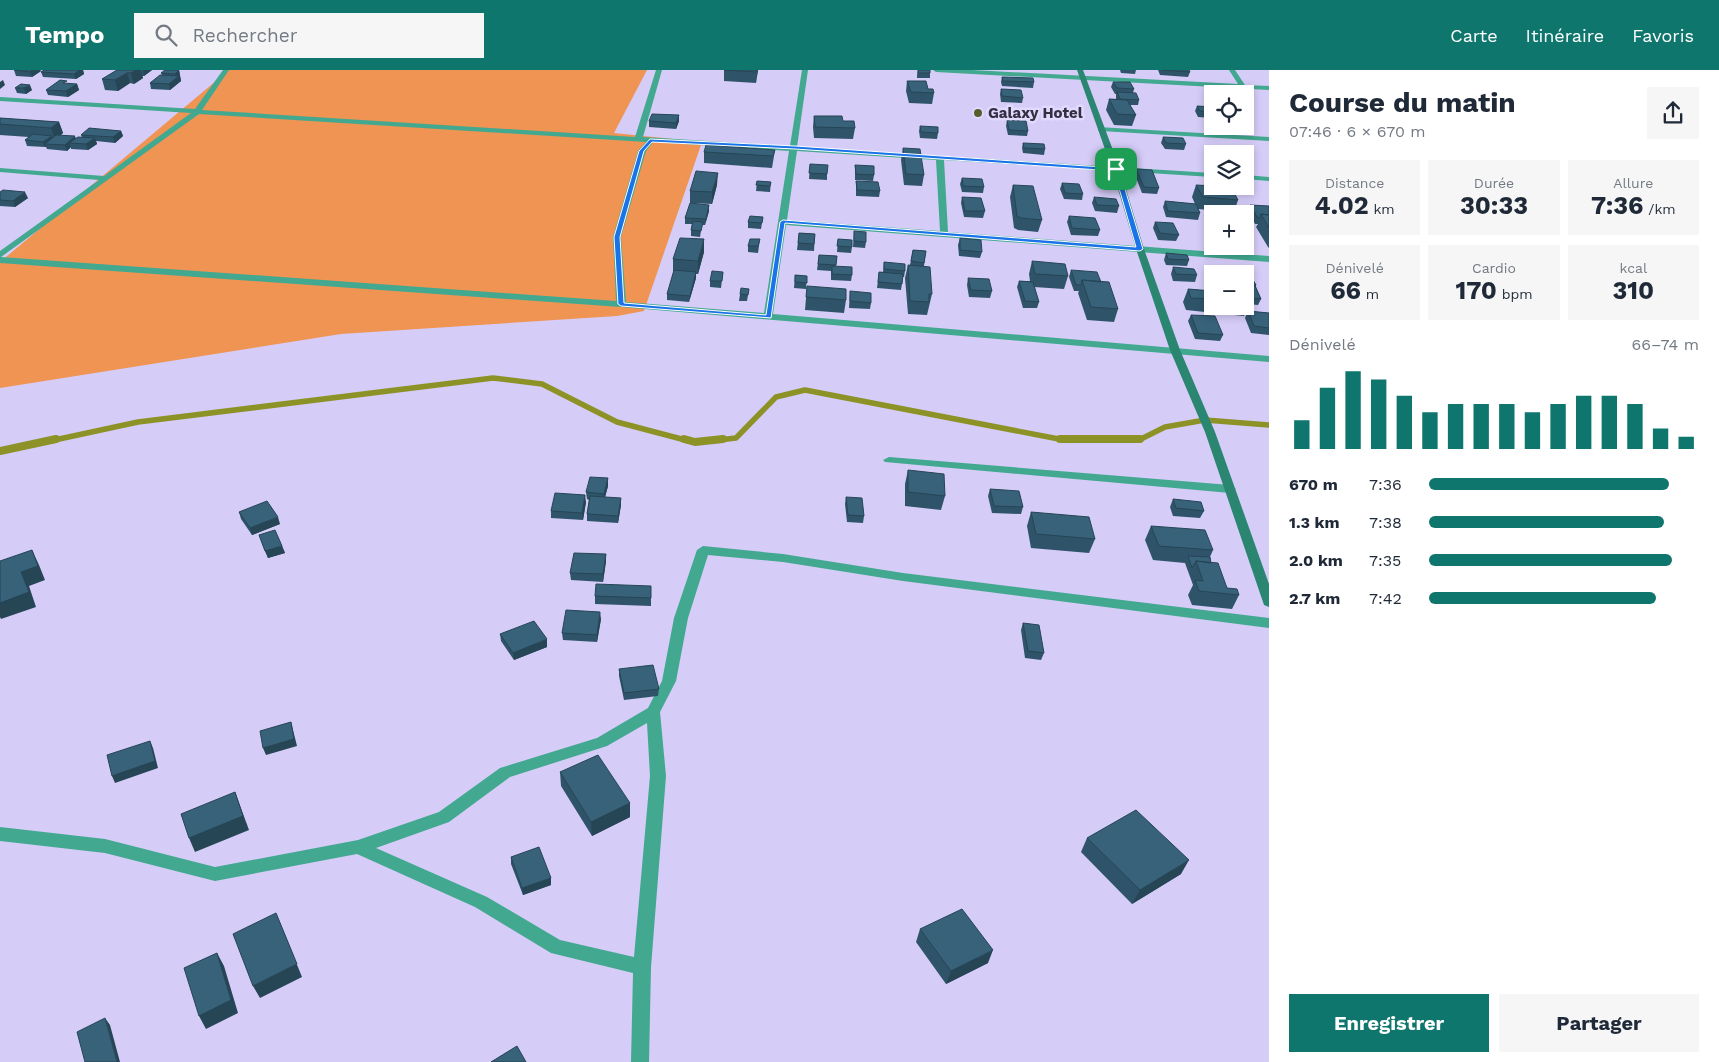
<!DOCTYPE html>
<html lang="fr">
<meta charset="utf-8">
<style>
:root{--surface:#fff;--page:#f6f6f7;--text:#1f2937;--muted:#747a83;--accent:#0f766e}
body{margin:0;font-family:"Work Sans",sans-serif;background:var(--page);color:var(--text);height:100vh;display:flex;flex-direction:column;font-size:19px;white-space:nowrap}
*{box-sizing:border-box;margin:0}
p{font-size:16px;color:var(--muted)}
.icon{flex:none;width:28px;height:28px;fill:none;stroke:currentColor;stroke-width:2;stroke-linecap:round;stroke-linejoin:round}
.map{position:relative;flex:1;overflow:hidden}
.panel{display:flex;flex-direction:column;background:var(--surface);width:450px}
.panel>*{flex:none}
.tools{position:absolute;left:1204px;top:15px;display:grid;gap:10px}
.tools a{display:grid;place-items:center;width:50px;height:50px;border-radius:0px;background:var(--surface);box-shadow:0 2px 8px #0003;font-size:25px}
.pin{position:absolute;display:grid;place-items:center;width:42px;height:42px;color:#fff;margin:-21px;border-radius:10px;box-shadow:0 2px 8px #0006}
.round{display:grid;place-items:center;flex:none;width:52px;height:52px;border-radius:0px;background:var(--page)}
.overview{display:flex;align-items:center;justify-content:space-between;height:85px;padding:0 20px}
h1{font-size:28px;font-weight:700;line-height:38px}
.figures{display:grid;grid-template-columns:repeat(3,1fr);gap:8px;height:85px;padding:5px 20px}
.figures div{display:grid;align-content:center;border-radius:0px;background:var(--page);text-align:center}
.figures b{font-size:25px;font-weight:700}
.figures small{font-size:14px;font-weight:400}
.figures p{font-size:14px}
.chart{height:140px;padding:10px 20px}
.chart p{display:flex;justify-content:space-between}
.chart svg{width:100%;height:90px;margin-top:5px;stroke:var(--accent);stroke-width:6}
.button{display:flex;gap:10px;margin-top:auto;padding:10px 20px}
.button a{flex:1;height:58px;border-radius:0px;background:var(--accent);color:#fff;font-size:20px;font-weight:700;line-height:58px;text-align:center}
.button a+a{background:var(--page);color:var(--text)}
ul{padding:0 20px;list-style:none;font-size:16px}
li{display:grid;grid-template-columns:80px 60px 1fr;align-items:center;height:38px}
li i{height:12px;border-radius:6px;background:var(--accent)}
header{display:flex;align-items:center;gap:30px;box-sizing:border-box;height:70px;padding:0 25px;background:var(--accent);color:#fff}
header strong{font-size:24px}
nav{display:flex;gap:28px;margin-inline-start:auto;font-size:18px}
.search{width:350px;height:45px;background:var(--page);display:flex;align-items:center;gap:12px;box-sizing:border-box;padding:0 18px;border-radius:0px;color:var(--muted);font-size:19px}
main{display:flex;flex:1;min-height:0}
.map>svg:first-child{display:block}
.green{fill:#ef9453}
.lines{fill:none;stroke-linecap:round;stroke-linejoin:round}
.stream-far1{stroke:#8c9226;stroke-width:5.5}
.stream{stroke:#8c9226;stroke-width:8}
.minor{fill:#42a88f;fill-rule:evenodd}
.secondary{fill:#2a8671;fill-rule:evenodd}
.wall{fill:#2f5469}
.shaded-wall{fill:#264555}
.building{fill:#37627a;stroke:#264555}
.route{fill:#1a73e8;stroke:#fff;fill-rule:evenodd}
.poi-dot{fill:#575d2b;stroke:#e1dafe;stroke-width:2}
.labels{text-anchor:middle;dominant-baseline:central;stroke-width:5;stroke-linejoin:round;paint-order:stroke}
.far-poi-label{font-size:15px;font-weight:bold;fill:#343041;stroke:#e1dafe;text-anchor:start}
</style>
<header>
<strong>Tempo</strong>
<div class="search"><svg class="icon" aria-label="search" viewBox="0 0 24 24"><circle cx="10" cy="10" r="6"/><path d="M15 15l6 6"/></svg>Rechercher</div>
<nav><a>Carte</a><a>Itinéraire</a><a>Favoris</a></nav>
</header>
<main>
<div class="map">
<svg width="1269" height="992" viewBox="0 0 1269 992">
<rect width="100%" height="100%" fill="#d5ccf8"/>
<!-- green -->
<path class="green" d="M229,0H647L614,63L702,72L644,241L617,246L341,264L0,318V192Z"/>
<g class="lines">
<!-- stream-far1 -->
<path class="stream-far1" d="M50,371L138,352L493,308L542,314L617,352L689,371
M710,371L736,368L776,327L805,320L1064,370H1139L1165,357L1205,350L1269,355"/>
<!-- stream -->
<path class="stream" d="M684,369L695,372L723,369
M1060,369H1140
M0,381L56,369"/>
<!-- minor -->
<path class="minor" d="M223,0H229L202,40L635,67L656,0H662L643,67L790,76L802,0H808L797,77L1212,103V107L944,90L948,162L1269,186V192L786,155L773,244L1269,286V292L621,237L0,193V181L99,110L0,102V98L104,106L191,43L0,31V27L195,39ZM199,44L646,72L638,81L613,167L616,231L1,187ZM653,72L789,81L764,243L626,232L621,167L646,81ZM797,81L936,90L940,161L787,150Z
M933,0H972L1238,14L1229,0H1235L1245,15L1269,16V20L936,2Z
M1098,57L1269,67V71L1101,61H1098Z
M1245,105L1269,107V111L1245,109Z
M889,387L1230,415L1236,419L1230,423L885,392L883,390Z
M703,476L783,484L903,503L1269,548V558L903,511L783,492L708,485L688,548L676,611L660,642L666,706L651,897L649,992H631L633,903L551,883L475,837L357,784L215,811L105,783L0,771V757L105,769L215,797L358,770L439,742L500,698L597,668L648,638L662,611L674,548L697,480ZM647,653L650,706L634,887L560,870L487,827L376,778L449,752L510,707L607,676Z"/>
<!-- secondary -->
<path class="secondary" d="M1077,0H1083L1120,99L1144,179L1180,280L1215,362L1269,514V537L1264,535L1263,532L1205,362L1170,280L1136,179L1112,99Z"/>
</g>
<!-- wall -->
<path class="wall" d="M14,0H40L41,1L32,7L16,6Z
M44,0H83L84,4L76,9L43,7L41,2Z
M117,0H152L144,6H142L143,8L134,14L130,13L118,21L105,20L102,9Z
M179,0L181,11L170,20L151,19L150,13L162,5L161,3Z
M724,0H758L756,13L724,11Z
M918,0L930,3V8H917V5Z
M1120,0H1136L1135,4L1121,3Z
M1158,0H1189L1190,2L1188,7L1160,5Z
M1002,7L1034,12L1033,18L1002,16L1001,12Z
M907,11L928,19L934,23L932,34L909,33L906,21Z
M1113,12L1134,19L1133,23L1139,30L1138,35H1130L1136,45L1132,56L1114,55L1106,40L1109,29H1116V24H1115L1111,17Z
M21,14L32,20L26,24L17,23L15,18Z
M68,14H77L79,20L68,27L48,25L46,20Z
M1001,19L1023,28L1022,33L1001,32L1000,24Z
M1197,36L1212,37V48L1198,47L1195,41Z
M814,46L843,51L855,58L853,69L814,68L813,57Z
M0,48L59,52L63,63L60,66L76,68L82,67L81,65L121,61L123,66L115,73L96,71L97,74L88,80L71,79V77L67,81L47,79L46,77H45L27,76L25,70L29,67L0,65Z
M1007,50L1028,61L1027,66L1008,65L1006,56Z
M649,51H679L676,59L649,57Z
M920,56L938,63L937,69L920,68L919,61Z
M1163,67L1186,74L1184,80L1165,79L1161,73Z
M1023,73L1045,79L1044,85L1023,83L1022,78Z
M903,78L924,105L922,116L904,115L901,90Z
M775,80L772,98L704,93V82Z
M810,94L827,104V110L809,109Z
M855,95L874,105L873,111L855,110Z
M1136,99L1159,118L1157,124L1142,123L1135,105Z
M962,108L984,117L983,123L962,122L960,114Z
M757,111L771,112L770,122L756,121Z
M856,111L880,121L879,127L856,126Z
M1062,113L1083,124L1082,130L1064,129L1060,119Z
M717,115L712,134L690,133V121Z
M1013,115L1042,150L1038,162L1018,160L1014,158L1010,127Z
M1196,115L1238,130L1234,142L1198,139L1200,143L1198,150L1166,147L1163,137L1165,131L1195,134L1192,127Z
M0,122L28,128L15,137L0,136Z
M962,127L985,141L983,148L964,147L961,133Z
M1094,127L1119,136L1117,143L1095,141L1092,133Z
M709,135V141L705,155H702L700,167L691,166V160L692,154H685V148Z
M1250,135L1269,137V178L1268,177L1256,157L1258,154H1255L1248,141Z
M1069,146L1100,160L1098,166L1071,165L1067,152Z
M763,147L761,159L748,158V152Z
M1209,151H1212V168L1207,157Z
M1155,152L1179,165L1176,171L1158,170L1153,158Z
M854,161L866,172L865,178L853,177Z
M799,163L815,164L814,181L797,180Z
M960,168L982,182L980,188L959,186L958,175Z
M760,169L758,183L748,182V176Z
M838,169L852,177L851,183L837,182Z
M913,180L926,181L924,196L932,224L927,245L908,244L905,208L908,195H910Z
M704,182L698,204H696V208L689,232L667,230V224L674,202H673V189Z
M1166,183L1189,190L1187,196L1166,195L1164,190Z
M819,185L837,186L836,196L852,205L851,211L831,210V201L817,200Z
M1032,191L1068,206L1064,219L1034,217L1039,232L1037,238H1023L1017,217L1019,211H1030L1029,204Z
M884,192L905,201L904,207H903L901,220L877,218L879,202H883Z
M1173,197L1197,205L1195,212L1173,211L1171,204Z
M1228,199L1247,200L1256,215V217L1261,229L1258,235L1248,234L1244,246L1186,240L1183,232L1188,219L1212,221V236H1245V204H1226Z
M1071,200L1101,212L1118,239L1114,252L1087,250L1078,223L1079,221H1074L1069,207Z
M723,202L721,218L710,217V211Z
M795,205L807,206L806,219L794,218Z
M968,208L992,221L990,228L969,227L967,215Z
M807,216L846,230L844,243L805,240Z
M749,219L747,231H739L740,224Z
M850,221L871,233L870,239L849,238Z
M1248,241L1269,243V265L1251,263L1245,248Z
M1191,245L1223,265L1220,271L1195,269L1188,251Z
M908,400L945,426L941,440L905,436V414Z
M608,408V416L605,427L621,435L618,453L587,451V444L589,430L587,429L586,422Z
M990,419L1023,437L1021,444L992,443L988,426Z
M846,427L864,446L863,453L847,452L845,434Z
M1173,429L1204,441L1200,448L1173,446L1170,437Z
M586,432L583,450L551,448V441Z
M239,442L280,454L252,465L241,449Z
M1031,442L1095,469L1089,483L1031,478L1027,456Z
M1151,456L1213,480L1210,487L1211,493L1227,518L1239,525L1232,539L1192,535L1188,525L1193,515L1185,493L1153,490L1145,470Z
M259,465L282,476L285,483L268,488Z
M606,484V491L603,512L571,510L570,503Z
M651,516V536L595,534V526Z
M601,549L597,572L563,570L562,563Z
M1023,553L1044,583L1041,590L1025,588L1021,560Z
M500,564L547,577L514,590L501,571Z
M619,599L659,619L658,626L624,630L619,606Z
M560,702L630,733V747L592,766L561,716Z
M1087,768L1181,804L1132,834L1081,782Z
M511,787L551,808V815L523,825L511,794Z
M920,859L988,893L946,914L916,872Z"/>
<!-- shaded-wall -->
<path class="shaded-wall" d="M32,0H40L41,1L32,7L30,2Z
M80,0H83L84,4L76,9L74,4Z
M136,0H141L143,8L134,14L131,3Z
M144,0H152L144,6L143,1Z
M179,0L181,11L170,20L169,14L176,8L175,4Z
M757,0H758L757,6L756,13Z
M127,3L130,13L118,21L115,10Z
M3,10L5,15L0,19V12Z
M77,14L79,20L68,27L66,21Z
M30,15L32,20L26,24L24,18Z
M679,45V51L676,59V53Z
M59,52L63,63L55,69L51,58Z
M121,61L123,66L115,73L113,67Z
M52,66L54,71L45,74L46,77H45L43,72Z
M75,66L77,72L69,73L71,77L67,81L65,75Z
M95,68L97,74L88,80L86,74Z
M718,103L717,115L712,134V122Z
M25,122L28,128L15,137L13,131Z
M709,135V141L705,155L706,149Z
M704,169V182L698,204V191Z
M696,202V208L689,232L690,226Z
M608,408V416L604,431V424Z
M585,425L586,432L583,450L582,443Z
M621,428V435L618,453V446Z
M278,447L280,454L252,465L250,458Z
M282,476L285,483L268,488L265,481Z
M32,480L39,495L45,510L29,516L36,537L1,549L0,547V533L21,502Z
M606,484V491L603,512V504Z
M600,542L601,549L597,572V565Z
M547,569V577L514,590L513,583Z
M291,652L297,676L266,685L263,678Z
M150,671L153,678L158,698L115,713L112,706Z
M235,722L249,760L195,782L189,768Z
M630,733V747L592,766L591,752Z
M1189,790L1181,804L1132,834L1140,820Z
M551,808V815L523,825L522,818Z
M276,843L302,907L260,928L253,916Z
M993,880L988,893L946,914L951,901Z
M217,883L224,896L238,943L206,959L199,946Z
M105,948L110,955L120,992H117Z"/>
<!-- building -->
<path class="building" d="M14,0H32L30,2Z
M44,0H80L74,4L41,2Z
M117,0H136L131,3H127L115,10L102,9Z
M165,0H179L175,4L161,3Z
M724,0H757L756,2Z
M918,0H930V3H918Z
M1162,0H1189L1190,2Z
M160,5L179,6L169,14L150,13Z
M1002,7L1033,8L1034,12L1003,11Z
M60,10L67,11L63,13L77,14L66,21L46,20Z
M907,11H926L928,19H933L934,23L911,22Z
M1113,12H1130L1134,19L1117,18Z
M21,14L30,15L24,18H15Z
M1001,19L1021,20L1023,28L1002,26Z
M1117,22L1136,23L1139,30L1120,29Z
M1109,29L1127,30L1136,45L1117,44Z
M1197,36L1212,37V42L1200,41Z
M652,44L679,45L676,53L649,51Z
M814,46H842L843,51H854L855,58L815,57Z
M0,48L59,52L51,58L0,54Z
M1007,50L1026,51L1028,61L1009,60Z
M920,56L938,57V63L921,62Z
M89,58L121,61L113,67L81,65Z
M33,64L52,66L43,72L25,70Z
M56,65L75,66L65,75L45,74Z
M78,67L95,68L86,74L69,73Z
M1163,67L1183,68L1186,74L1166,73Z
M1023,73L1044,74L1045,79L1024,78Z
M706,75L775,80L773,86L704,82Z
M903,78L920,79L924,105L906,104Z
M810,94L828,95L827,104L809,103Z
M855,95L874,96V105L856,104Z
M1136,99L1152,100L1159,118L1144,117Z
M696,101L718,103L712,122L690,121Z
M962,108L982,109L984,117L963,116Z
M757,111L771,112L770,116L756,115Z
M856,111L878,112L880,121L857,120Z
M1062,113L1079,114L1083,124L1065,123Z
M1013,115L1033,116L1042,150L1021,148L1017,146Z
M1196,115L1231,117L1238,130L1203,127Z
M3,120L25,122L13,131L0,130V122Z
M962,127L981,128L985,141H965Z
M1094,127L1116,129L1119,136L1097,135Z
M1165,131L1196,134L1200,143L1168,141Z
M690,133L709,135L706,149L685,148Z
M1250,135L1269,136V145L1261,144L1260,148L1257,147Z
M1261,144L1269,145V158Z
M750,146L763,147L762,153L748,152Z
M1069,146L1095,148L1100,160L1072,158Z
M693,151L703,152L701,161L691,160Z
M1209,151H1212V158Z
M1155,152L1173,153L1179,165L1160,163Z
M854,161L866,162V172L854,171Z
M799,163L815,164L814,174L798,173Z
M680,168L704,169L698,191L673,189Z
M960,168L981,170L982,182L960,180Z
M750,169H760L758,176H748Z
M838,169L852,170V177L837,176Z
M913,180L926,181L924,193L911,191Z
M1166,183L1187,185L1189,190L1168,189Z
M819,185L837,186L836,195L818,194Z
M1032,191L1065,194L1068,206L1035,204Z
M884,192L905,194V201L884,199Z
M908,195L930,197L932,224H929V232L910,231Z
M832,196L852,197V205L832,204Z
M1173,197L1194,199L1197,205L1176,204Z
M1228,199L1247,200L1256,215H1245L1255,216L1261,229L1247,228L1245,224V204H1231Z
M674,200L696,202L690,226L667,224Z
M1071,200L1097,202L1101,212L1082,210L1081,215H1076Z
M712,201L723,202L722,211H710Z
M879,202L903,204L902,214L878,212Z
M795,205L807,206V213L795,212Z
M968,208L989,209L992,221L971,220Z
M1082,210L1109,212L1118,239L1091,237Z
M1019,211L1033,212L1039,232L1025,231Z
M807,216L846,219V230L806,227Z
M741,218L749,219L748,225L740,224Z
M1188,219L1212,221V229L1191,228Z
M850,221L871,223V233L850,231Z
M1245,224L1249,233L1245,232Z
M1248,241L1269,243V258L1254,256Z
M1191,245L1215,246L1223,265L1198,263Z
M908,400L944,404L945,426L908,422Z
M590,407L608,408L604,424L586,422Z
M990,419L1019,421L1023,437L994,436Z
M555,423L585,425L582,443L551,441Z
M590,426L621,428L618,446L587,444Z
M846,427L862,428L864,446L848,445Z
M1173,429L1201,432L1204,441L1176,438Z
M267,431L278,447L250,458L239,442Z
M1031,442L1089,447L1095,469L1036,464Z
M1151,456L1205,460L1213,480L1159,476Z
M275,460L282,476L265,481L259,465Z
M32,480L38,496L21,502L29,522L0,533V491Z
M574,483L606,484L603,504L570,503Z
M1188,486L1210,487L1211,493L1196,491L1192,498Z
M1196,491L1218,493L1227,518L1237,519L1239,525L1199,521L1195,510L1203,511Z
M596,514L651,516V528L595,526Z
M566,540L600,542L597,565L562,563Z
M534,551L547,569L513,583L500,564Z
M1023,553L1039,555L1044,583L1028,581Z
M653,595L659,619L624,623L619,599Z
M291,652L294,669L263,678L260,661Z
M150,671L155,691L112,706L107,685Z
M598,685L630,733L591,752L560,702Z
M235,722L243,746L189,768L181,744Z
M1136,740L1189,790L1140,820L1087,768Z
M539,777L551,808L522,818L511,787Z
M962,839L993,880L951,901L920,859Z
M276,843L297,894L253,916L233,864Z
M217,883L231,930L199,946L184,898Z
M105,948L117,992H85L77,962Z
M517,976L526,992H491Z"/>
<!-- route -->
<path class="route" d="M650,69L795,76L1116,98L1119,99L1143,179L1140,181L785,153L771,248L621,236L618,234L614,167L639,81ZM652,72L795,79L1114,101L1136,177L783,150L780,152L766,245L624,233L620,167L644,81Z"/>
<!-- markers -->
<circle class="poi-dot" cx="978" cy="43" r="5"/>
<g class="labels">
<!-- far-poi labels -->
<g class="far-poi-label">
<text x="988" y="43">Galaxy Hotel</text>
</g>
</g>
</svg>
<div class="tools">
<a><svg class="icon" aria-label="locate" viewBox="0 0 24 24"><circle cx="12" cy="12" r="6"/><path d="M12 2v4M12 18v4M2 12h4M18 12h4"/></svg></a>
<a><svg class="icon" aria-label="layers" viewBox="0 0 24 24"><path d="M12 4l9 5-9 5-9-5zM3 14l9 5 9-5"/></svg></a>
<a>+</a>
<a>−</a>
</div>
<div class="pin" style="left:1116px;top:99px;background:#1e9e55"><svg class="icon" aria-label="arrive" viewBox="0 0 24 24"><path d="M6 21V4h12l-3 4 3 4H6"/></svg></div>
</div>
<section class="panel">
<div class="overview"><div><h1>Course du matin</h1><p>07:46 · 6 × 670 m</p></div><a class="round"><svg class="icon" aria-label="share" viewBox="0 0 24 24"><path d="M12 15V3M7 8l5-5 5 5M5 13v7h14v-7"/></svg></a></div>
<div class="figures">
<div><p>Distance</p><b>4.02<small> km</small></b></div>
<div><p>Durée</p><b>30:33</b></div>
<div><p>Allure</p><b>7:36<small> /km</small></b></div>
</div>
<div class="figures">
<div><p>Dénivelé</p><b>66<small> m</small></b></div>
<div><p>Cardio</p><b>170<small> bpm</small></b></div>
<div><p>kcal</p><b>310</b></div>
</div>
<div class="chart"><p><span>Dénivelé</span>66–74 m</p>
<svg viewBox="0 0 160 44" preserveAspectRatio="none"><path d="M5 44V30M15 44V14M25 44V6M35 44V10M45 44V18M55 44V26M65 44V22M75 44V22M85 44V22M95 44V26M105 44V22M115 44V18M125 44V18M135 44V22M145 44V34M155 44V38"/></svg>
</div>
<ul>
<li><b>670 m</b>7:36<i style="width:89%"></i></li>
<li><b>1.3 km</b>7:38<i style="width:87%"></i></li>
<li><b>2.0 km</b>7:35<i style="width:90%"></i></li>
<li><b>2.7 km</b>7:42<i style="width:84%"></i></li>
</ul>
<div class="button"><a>Enregistrer</a><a>Partager</a></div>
</section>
</main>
